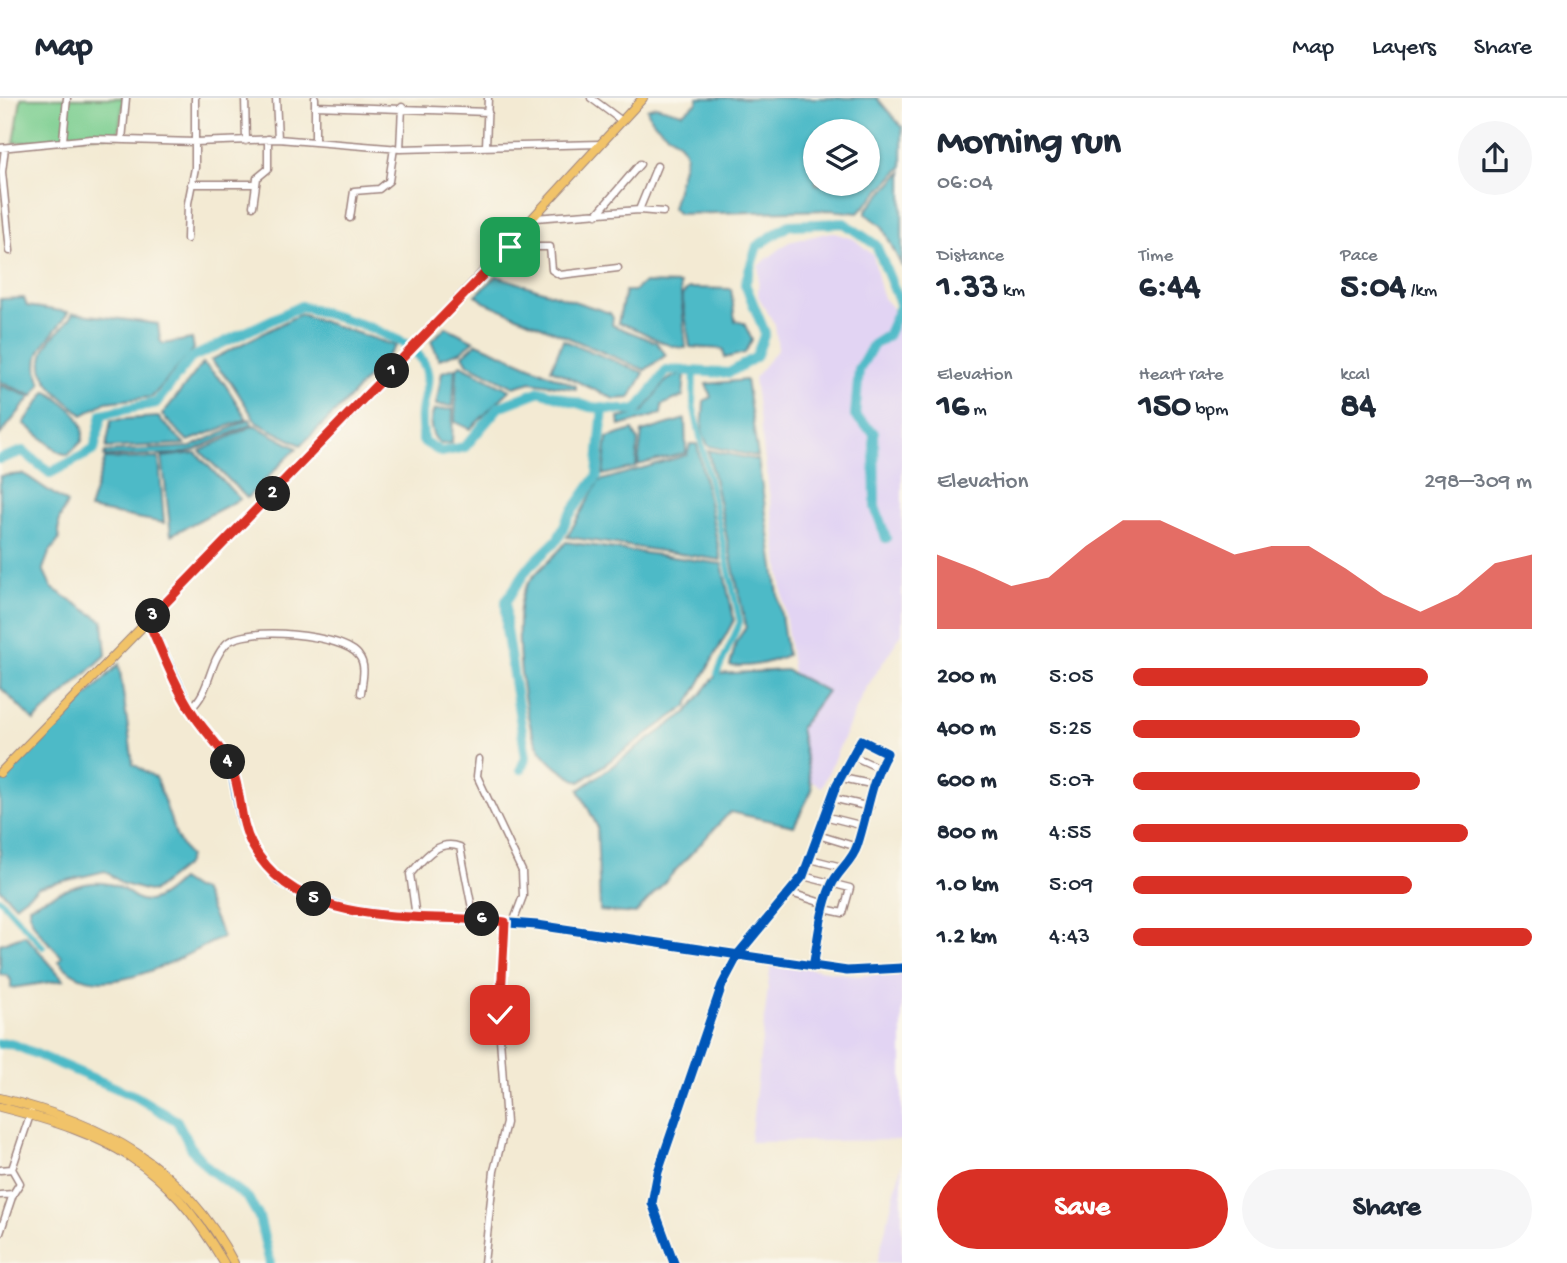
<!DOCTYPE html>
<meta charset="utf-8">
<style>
:root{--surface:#fff;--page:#f6f6f7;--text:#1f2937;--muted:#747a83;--line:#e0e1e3;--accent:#d93025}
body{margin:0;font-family:"Gochi Hand",sans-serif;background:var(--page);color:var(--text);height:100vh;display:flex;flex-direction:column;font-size:26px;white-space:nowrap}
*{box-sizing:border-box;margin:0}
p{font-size:23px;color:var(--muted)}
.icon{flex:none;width:38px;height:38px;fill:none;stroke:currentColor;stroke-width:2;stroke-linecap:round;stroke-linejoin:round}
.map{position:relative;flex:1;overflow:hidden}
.panel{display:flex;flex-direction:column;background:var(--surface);width:665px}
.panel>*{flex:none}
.buttons{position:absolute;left:803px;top:21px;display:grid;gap:14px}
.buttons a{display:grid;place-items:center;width:77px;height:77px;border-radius:50%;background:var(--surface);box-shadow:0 2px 5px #0004;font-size:35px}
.pin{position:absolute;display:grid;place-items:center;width:60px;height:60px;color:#fff;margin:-30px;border-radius:14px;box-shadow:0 4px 10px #0006}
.km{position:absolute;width:35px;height:35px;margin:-18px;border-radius:50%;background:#222;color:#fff;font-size:19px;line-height:35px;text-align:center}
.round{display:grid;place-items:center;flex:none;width:74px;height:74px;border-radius:37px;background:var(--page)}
.head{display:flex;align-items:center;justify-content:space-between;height:119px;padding:0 35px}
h1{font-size:38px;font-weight:700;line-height:52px}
.stats{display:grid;grid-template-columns:repeat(3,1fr);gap:10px;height:119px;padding:7px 35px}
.stats div{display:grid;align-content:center}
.stats b{font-size:35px;font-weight:700}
.stats small{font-size:19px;font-weight:400}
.stats p{font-size:19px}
.chart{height:196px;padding:14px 35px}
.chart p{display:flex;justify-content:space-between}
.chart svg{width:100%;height:126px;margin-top:7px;fill:var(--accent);opacity:.7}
.cta{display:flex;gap:14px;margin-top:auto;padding:14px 35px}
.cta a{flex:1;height:80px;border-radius:42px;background:var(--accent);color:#fff;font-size:28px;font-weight:700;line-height:80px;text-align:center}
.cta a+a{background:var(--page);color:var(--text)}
ul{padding:0 35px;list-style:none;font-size:23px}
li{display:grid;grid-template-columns:112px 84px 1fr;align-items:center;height:52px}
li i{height:18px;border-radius:9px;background:var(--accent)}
header{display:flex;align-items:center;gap:42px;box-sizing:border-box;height:98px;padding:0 35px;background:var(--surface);border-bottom:2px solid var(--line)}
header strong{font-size:33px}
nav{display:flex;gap:38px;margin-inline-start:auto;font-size:24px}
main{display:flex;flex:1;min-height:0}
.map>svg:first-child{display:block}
.built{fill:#e2d4f3}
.green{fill:#7bce90;stroke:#62765e;stroke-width:2}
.water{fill:#4dbac7;stroke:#4c6c79;stroke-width:2;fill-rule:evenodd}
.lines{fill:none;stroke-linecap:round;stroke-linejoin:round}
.canal{stroke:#4dbac7;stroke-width:6}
.river{stroke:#4dbac7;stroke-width:10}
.minor-casing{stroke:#9e847f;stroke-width:9}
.major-casing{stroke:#9e847f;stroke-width:10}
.minor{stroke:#fff;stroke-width:6}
.major{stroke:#f1c369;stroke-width:8}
.cycleway-casing{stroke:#fbf7ec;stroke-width:13}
.cycleway{stroke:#0057b8;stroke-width:9}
.route-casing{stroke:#fff;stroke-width:14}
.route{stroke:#d93025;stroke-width:9}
</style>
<header>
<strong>Map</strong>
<nav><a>Map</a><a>Layers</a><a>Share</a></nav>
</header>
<main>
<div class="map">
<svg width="902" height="1165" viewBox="0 0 902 1165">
<rect width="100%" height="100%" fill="#fbf7ec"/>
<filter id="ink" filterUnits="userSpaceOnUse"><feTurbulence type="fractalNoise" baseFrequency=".0143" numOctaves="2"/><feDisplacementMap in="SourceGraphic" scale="14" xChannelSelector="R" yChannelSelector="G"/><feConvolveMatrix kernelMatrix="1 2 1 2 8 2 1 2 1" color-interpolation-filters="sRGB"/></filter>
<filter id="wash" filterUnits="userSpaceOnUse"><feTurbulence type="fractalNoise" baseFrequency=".00686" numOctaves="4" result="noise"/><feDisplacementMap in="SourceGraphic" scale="28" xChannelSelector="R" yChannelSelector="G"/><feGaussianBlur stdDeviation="1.57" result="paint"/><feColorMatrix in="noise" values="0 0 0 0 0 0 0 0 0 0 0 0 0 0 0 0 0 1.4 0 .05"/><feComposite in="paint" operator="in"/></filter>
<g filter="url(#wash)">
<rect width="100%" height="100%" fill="#f3ead3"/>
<!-- built -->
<path class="built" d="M831,134L854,141L873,157L883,200L902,221V535L863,595L822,689L807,681L754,280L778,251L775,227L758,198L759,167L789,144Z
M771,864L857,878L902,874V1042L750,1044Z
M902,1065V1165H877Z"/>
<!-- green -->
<path class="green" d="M21,0H124L118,38L97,37L14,45Z"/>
<!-- water -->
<path class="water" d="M698,0H877L902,29V69L858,115L830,112L678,116L672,110L686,57C682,38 654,35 647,11L656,8L682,15L697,5ZM868,33V86H816V33Z
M902,74V169L882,128L866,116V112Z
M497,178L610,215L613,220L612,227L656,244L666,257L645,272L484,204L476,197Z
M643,185L680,186L686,250C662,250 643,230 618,225L625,193H634Z
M689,190L731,191L735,223L744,225L752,242L745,255L725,260L723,251L690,249L682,197Z
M24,200L27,208L68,214C54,241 27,249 41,286L33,298L0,284V201Z
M73,215L158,226L160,242L163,246L192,241L194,251L152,299L106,304L83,317C59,296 25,276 51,241C59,232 68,226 73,215Z
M300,216L396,248L344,306L301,347L257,325L233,287L211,262Z
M446,229L474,243L460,254L439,261L431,243Z
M563,242L644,275L630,300L614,301L551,271Z
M477,245L576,288V291L531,284L514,289L468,266L463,257Z
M203,265L224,285L247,321L188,343L162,317Z
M461,267L510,292L470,331L455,324L457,270Z
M455,270L453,308L436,307L442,274Z
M685,276L683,298L662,307L661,316L620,328L619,320L641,315C657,299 660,278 685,276Z
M746,282L758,359L708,348L702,333L704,303L711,299L706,286Z
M0,287L31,299L0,337Z
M47,293C65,305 88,319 82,343L68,357L59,354L24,325Z
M453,311L452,345L440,346C430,336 428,325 434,312Z
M158,319L185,346L106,350L111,322Z
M250,321L252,326L195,352L178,356L104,359L105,354L191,349Z
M685,321L686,355L638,367L642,334Z
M254,327L297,350L247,400L200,353Z
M633,332L638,342L636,369L603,377L607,340Z
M690,346H697L721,462L567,439L599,383L687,357Z
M708,352L758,362L787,557C767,566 751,569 730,568L736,544L746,529Z
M196,355L240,401L171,437L162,359Z
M159,360L164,425L89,411L105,361Z
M24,376L67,405L59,422V442L49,455L43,471L52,490L103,523L106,557L34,623L0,589V378Z
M566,444L722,466L734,522L687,608L580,684C564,676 550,666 540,651C522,626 512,520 524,493C532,474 554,461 566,444Z
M119,566L133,666L156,680L177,740L189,759L186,767L152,794L123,786L105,773L39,789L15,807L0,791V685Z
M786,572L827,593L800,630L812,692L794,728L730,714L635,816L600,813L597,728L579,692L687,614L717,576Z
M180,782L194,791L202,792L223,839C181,858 97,912 59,863L62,859C49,844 29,829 29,808C51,798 78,783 103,785C140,788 134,826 180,782Z
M25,837L64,882L11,890V882L6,877H0V846Z"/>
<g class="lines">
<!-- canal -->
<path class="canal" d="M694,273L693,306L740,524L717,576
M0,801L43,849"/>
<!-- river -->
<path class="river" d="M415,254C436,274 425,290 422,315C421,324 423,334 423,343L441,354L465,349L499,309L540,293L590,309L636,313L667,272L729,275L756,259L765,235L745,186L757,148L789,127L844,125L876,147L902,210
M0,361L23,353L50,375L94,352L102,316L156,305L191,260L301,208L369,229L410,248
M886,440L875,409L874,335L855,318L859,272L873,247L887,238L900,209
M521,671L526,659L506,531V503L528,470L558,441L568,419L597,378L603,310
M0,946L10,945L135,998L177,1023L193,1053L209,1071L248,1100L259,1119L270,1165"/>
</g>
</g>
<g filter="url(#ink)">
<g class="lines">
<defs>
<path id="minor" d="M245,0L246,43
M276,0L278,41
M591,0L622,23
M315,8L488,14
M63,42L67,0
M122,42L126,0
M315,42V0
M486,48L488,0
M0,50L91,41L195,44L278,41L400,51L601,46
M5,50L2,74L10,153
M400,51L402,9
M191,86H255
M253,108L257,80L268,71V41
M639,112L657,68
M597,116L640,66
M350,120L354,93L379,91L389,83L394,50
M535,120L639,112L663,114
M187,141L188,105L195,70V0
M510,149H550L552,172L560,177L618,170
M148,523L192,614L216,644L231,670L242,725L254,751L279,783L306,798L353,812L382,816L537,827L847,873L902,870
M190,611C211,594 208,565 226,546C244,527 345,536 359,558C367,568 362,583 361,595
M853,658L879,670
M479,661L477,678L522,773L523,798L513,825
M842,680L871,686
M832,700L870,709
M824,718L864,728
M818,737L857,749
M810,761L842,769
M803,778L850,790L843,815L824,811
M788,794L825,806
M416,819L410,776C422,763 437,740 460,749L474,821
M12,1071L31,1014
M0,1072L12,1071L20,1085L13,1096L0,1097
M0,1135L13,1096
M484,1165L494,1073L506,1025L500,940L505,824
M674,1165L652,1105L658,1074L722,887L739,855L803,778L836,688L861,642L887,655C870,685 868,715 857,748C852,764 837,773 831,788C820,813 818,843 813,869"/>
<path id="major" d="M0,675L399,265L643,0
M0,1000C104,1025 183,1067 234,1165
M0,1009C110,1037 165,1064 224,1165"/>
</defs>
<!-- minor casing -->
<use href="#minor" class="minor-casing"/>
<!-- major casing -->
<use href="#major" class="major-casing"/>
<!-- minor -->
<use href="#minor" class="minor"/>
<!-- major -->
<use href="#major" class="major"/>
<defs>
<path id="cycleway" d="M148,523L192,614L216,644L231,670L242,725L254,751L279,783L306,798L353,812L382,816L537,827L847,873L902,870
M674,1165L652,1105L658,1074L722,887L739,855L803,778L836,688L861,642L887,655C870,685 868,715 857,748C852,764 837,773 831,788C820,813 818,843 813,869"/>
</defs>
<!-- cycleway casing -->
<use href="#cycleway" class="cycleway-casing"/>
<!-- cycleway -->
<use href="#cycleway" class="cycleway"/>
</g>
</g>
<g class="lines" filter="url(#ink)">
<defs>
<path id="route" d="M500,917L505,824C421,814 300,835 252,747C239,723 242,696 232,671C222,648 204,634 192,614C174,587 162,553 148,523L510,149"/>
</defs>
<!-- route casing -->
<use href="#route" class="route-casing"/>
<!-- route -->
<use href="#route" class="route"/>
</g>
</svg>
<div class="buttons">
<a><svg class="icon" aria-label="layers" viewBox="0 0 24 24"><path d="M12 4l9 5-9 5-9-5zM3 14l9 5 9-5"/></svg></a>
</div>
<div class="pin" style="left:510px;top:149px;background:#1e9e55"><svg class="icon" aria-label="arrive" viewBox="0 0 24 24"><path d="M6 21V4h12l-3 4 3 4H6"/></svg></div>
<div class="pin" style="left:500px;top:917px;background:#d93025"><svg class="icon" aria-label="check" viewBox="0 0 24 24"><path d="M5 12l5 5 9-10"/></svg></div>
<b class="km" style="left:392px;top:273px">1</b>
<b class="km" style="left:273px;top:396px">2</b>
<b class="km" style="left:153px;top:518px">3</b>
<b class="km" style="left:228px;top:664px">4</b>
<b class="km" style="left:314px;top:801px">5</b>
<b class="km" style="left:482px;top:821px">6</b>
</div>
<section class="panel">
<div class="head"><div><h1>Morning run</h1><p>06:04</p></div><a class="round"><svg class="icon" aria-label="share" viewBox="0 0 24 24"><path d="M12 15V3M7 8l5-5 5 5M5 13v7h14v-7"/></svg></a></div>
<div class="stats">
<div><p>Distance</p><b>1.33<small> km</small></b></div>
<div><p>Time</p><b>6:44</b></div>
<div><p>Pace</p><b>5:04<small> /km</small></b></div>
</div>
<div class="stats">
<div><p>Elevation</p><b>16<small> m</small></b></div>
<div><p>Heart rate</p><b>150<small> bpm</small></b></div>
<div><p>kcal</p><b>84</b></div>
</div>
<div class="chart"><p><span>Elevation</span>298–309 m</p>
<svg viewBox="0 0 160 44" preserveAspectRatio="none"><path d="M0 44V18L10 23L20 29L30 26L40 15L50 6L60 6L70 12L80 18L90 15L100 15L110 23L120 32L130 38L140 32L150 21L160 18V44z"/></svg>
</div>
<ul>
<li><b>200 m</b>5:05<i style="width:74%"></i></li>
<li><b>400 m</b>5:25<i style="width:57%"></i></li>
<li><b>600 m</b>5:07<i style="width:72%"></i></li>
<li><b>800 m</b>4:55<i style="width:84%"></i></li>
<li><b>1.0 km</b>5:09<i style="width:70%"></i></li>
<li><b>1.2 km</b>4:43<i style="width:100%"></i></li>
</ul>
<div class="cta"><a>Save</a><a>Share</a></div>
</section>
</main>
